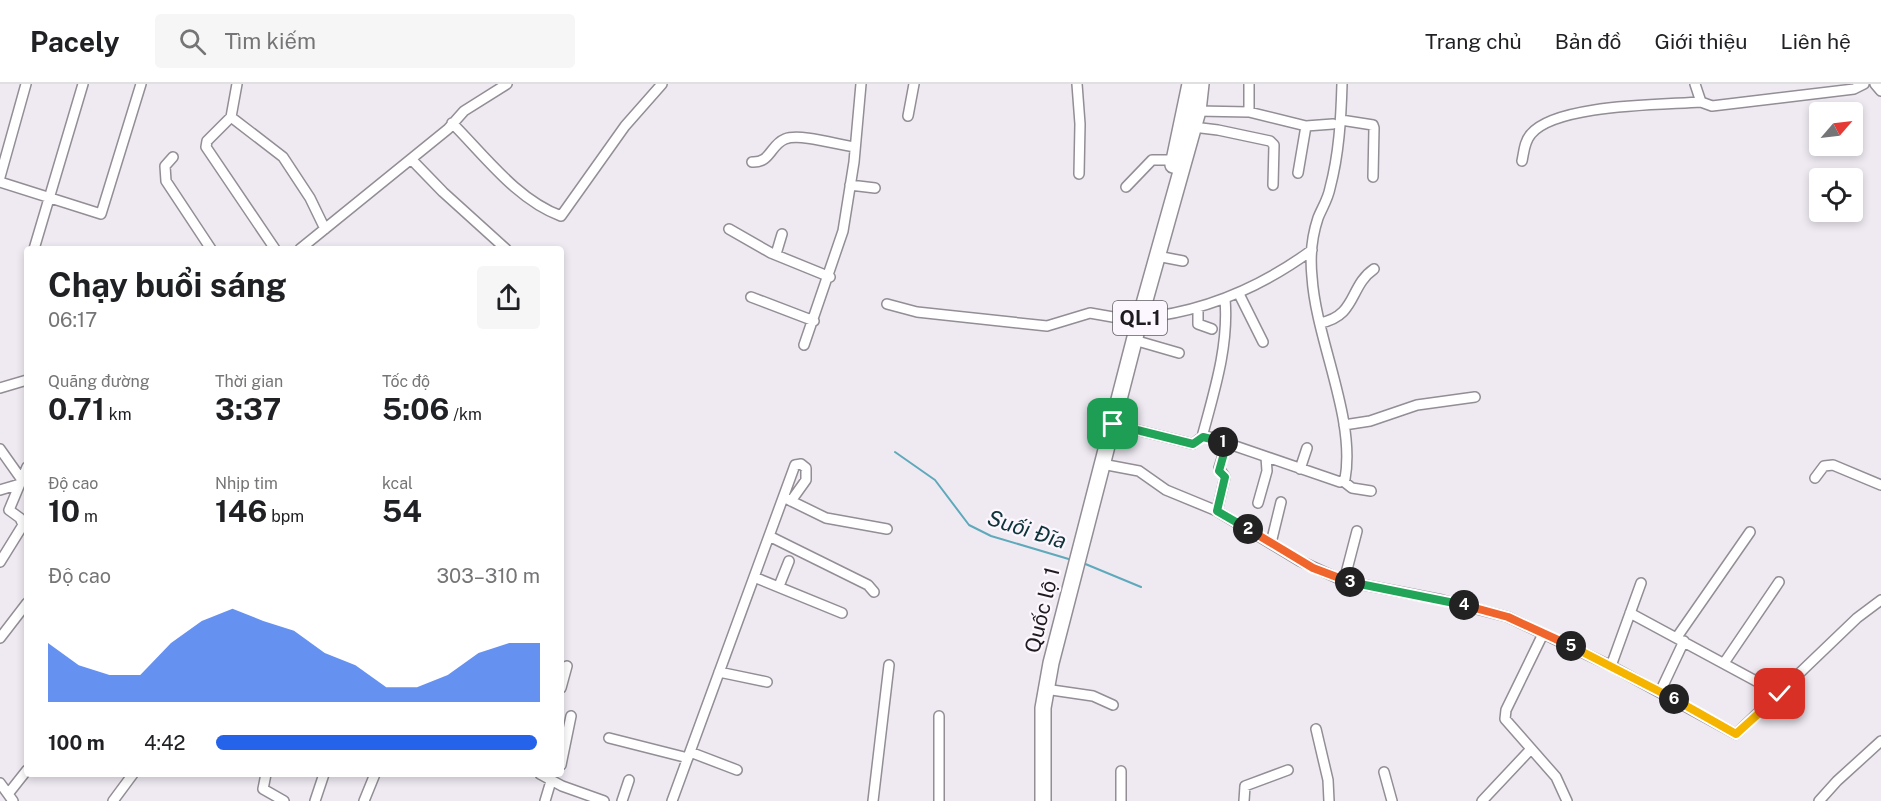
<!DOCTYPE html>
<html lang="vi">
<meta charset="utf-8">
<style>
:root{--surface:#fff;--page:#f6f6f6;--text:#202124;--muted:#757577;--line:#e0e0e0;--accent:#2563eb}
body{margin:0;font-family:"Public Sans",sans-serif;background:var(--page);color:var(--text);height:100vh;display:flex;flex-direction:column;font-size:22px;white-space:nowrap}
*{box-sizing:border-box;margin:0}
p{font-size:20px;color:var(--muted)}
.icon{flex:none;width:33px;height:33px;fill:none;stroke:currentColor;stroke-width:2;stroke-linecap:round;stroke-linejoin:round}
.map{position:relative;flex:1;overflow:hidden}
.drawer{position:absolute;left:24px;top:162px;width:540px;height:531px;display:flex;flex-direction:column;background:var(--surface);border-radius:6px;box-shadow:0 3px 9px #0003}
.drawer>*{flex:none}
.needle{width:39px;rotate:62deg}
.buttons{position:absolute;left:1809px;top:18px;display:grid;gap:12px}
.buttons a{display:grid;place-items:center;width:54px;height:54px;border-radius:6px;background:var(--surface);box-shadow:0 3px 9px #0003;font-size:30px}
.pin{position:absolute;display:grid;place-items:center;width:51px;height:51px;color:#fff;margin:-26px;border-radius:12px;box-shadow:0 3px 9px #0006}
.km{position:absolute;width:30px;height:30px;margin:-15px;border-radius:50%;background:#222;color:#fff;font-size:16px;line-height:30px;text-align:center}
.round{display:grid;place-items:center;flex:none;width:63px;height:63px;border-radius:6px;background:var(--page)}
.overview{display:flex;align-items:center;justify-content:space-between;height:102px;padding:0 24px}
h1{font-size:33px;font-weight:700;line-height:45px}
.figures{display:grid;grid-template-columns:repeat(3,1fr);gap:9px;height:102px;padding:6px 24px}
.figures div{display:grid;align-content:center}
.figures b{font-size:30px;font-weight:700}
.figures small{font-size:16px;font-weight:400}
.figures p{font-size:16px}
.chart{height:168px;padding:12px 24px}
.chart p{display:flex;justify-content:space-between}
.chart svg{width:100%;height:108px;margin-top:6px;fill:var(--accent);opacity:.7}
ul{padding:0 24px;list-style:none;font-size:20px}
li{display:grid;grid-template-columns:96px 72px 1fr;align-items:center;height:45px}
li i{height:15px;border-radius:8px;background:var(--accent)}
header{display:flex;align-items:center;gap:36px;box-sizing:border-box;height:84px;padding:0 30px;background:var(--surface);border-bottom:2px solid var(--line)}
header strong{font-size:28px}
nav{display:flex;gap:33px;margin-inline-start:auto;font-size:21px}
.search{width:420px;height:54px;background:var(--page);display:flex;align-items:center;gap:15px;box-sizing:border-box;padding:0 21px;border-radius:6px;color:var(--muted);font-size:22px}
.map>svg:first-child{display:block}
.lines{fill:none;stroke-linecap:round;stroke-linejoin:round}
.stream{stroke:#5ea9ba;stroke-width:2}
.minor-casing{stroke:#938d95;stroke-width:12}
.trunk-casing{stroke:#938d95;stroke-width:18}
.minor{stroke:#fff;stroke-width:9}
.trunk{stroke:#fff;stroke-width:15}
.split-1-casing{stroke:#fff;stroke-width:12}
.split-2-casing{stroke:#fff;stroke-width:12}
.split-3-casing{stroke:#fff;stroke-width:12}
.split-4-casing{stroke:#fff;stroke-width:12}
.split-5-casing{stroke:#fff;stroke-width:12}
.split-6-casing{stroke:#fff;stroke-width:12}
.split-7-casing{stroke:#fff;stroke-width:12}
.split-1{stroke:#22a559;stroke-width:8}
.split-2{stroke:#22a559;stroke-width:8}
.split-3{stroke:#f0652b;stroke-width:8}
.split-4{stroke:#22a559;stroke-width:8}
.split-5{stroke:#f0652b;stroke-width:8}
.split-6{stroke:#f5b400;stroke-width:8}
.split-7{stroke:#f5b400;stroke-width:8}
.labels{text-anchor:middle;dominant-baseline:central;stroke-width:4.5;stroke-linejoin:round;paint-order:stroke}
.shield{fill:#fcf7fe;stroke:#605d61;stroke-width:1.5}
.shield-label{font-size:20px;font-weight:bold;fill:#1d1b1e}
.street-label{font-size:21px;fill:#1d1b1e;stroke:#fcf7fe}
.water-label{font-size:22px;font-style:italic;fill:#0e333b;stroke:#fcf7fe}
</style>
<header>
<strong>Pacely</strong>
<div class="search"><svg class="icon" aria-label="search" viewBox="0 0 24 24"><circle cx="10" cy="10" r="6"/><path d="M15 15l6 6"/></svg>Tìm kiếm</div>
<nav><a>Trang chủ</a><a>Bản đồ</a><a>Giới thiệu</a><a>Liên hệ</a></nav>
</header>
<div class="map">
<svg width="1881" height="717" viewBox="0 0 1881 717">
<rect width="100%" height="100%" fill="#efeaf2"/>
<g class="lines">
<!-- stream -->
<path class="stream" d="M895,368L935,396L969,441L991,452L1072,476
M1083,479L1141,503"/>
<defs>
<path id="minor" d="M237,0L231,33L207,57L206,63L275,165
M1077,0L1080,40L1079,90
M1695,0L1701,18L1712,22L1854,5L1864,0
M1875,0L1881,7
M1198,27L1249,28V0
M1249,28L1306,42L1298,89
M908,32L914,0
M231,33L283,73L310,114L325,145
M1341,36L1373,41L1374,44L1373,93
M452,39C484,71 517,116 561,132L625,42L662,0
M1306,42L1333,40
M1193,43L1218,46L1270,57L1274,61L1273,101
M173,73L165,82L166,97L211,165
M411,75L443,108L506,165
M1522,77C1524,68 1524,58 1531,50C1556,20 1661,21 1701,18
M752,78C771,79 770,61 785,55C800,49 839,61 855,63
M0,93L26,0
M0,98L101,130L141,0
M850,101L875,104
M1126,103L1152,76H1174
M729,145L771,169L830,193
M34,165L83,0
M300,165L448,45L464,27L507,0
M776,170L782,150
M1157,172L1183,177
M1239,210L1263,258
M751,213L814,237
M887,220L917,228L1047,242L1090,229L1130,236
M1198,224V240L1212,245
M1140,234C1204,228 1260,204 1312,166
M1320,239C1357,232 1349,202 1374,185
M1134,256L1179,269
M804,261L843,147L854,78L861,0
M0,304L27,296
M1113,340L1193,360L1202,353H1209L1340,398L1345,395C1356,334 1316,256 1312,193C1310,174 1312,152 1318,134C1322,124 1328,115 1330,104C1339,70 1341,35 1342,0
M1344,341L1370,337L1417,321L1475,313
M1202,353C1214,308 1229,262 1225,215
M0,365L22,396
M1102,380L1139,387L1166,406L1217,427L1300,477L1344,497L1442,516L1508,533L1611,582L1736,650L1857,534L1881,516
M1300,385L1307,364
M1815,394L1824,382L1833,381L1881,401
M1343,397L1352,404L1371,407
M0,406L20,400
M785,414L826,434L887,445
M1258,419L1267,387L1266,373
M1217,427L1225,393L1219,384L1227,359
M769,452L868,501L874,508
M1271,459L1281,418
M0,478L23,441L20,434L9,426L27,383
M754,493L842,529
M1344,497L1357,447
M779,502L789,477
M1630,529L1780,610
M1543,550L1506,626L1505,635L1556,693L1567,717
M1677,553L1750,448
M0,554L27,519
M1724,579L1779,498
M1611,582L1641,499
M719,588L767,598
M561,604L567,582
M1045,605L1093,612L1113,621
M1660,608L1684,557
M939,632V717
M1316,645L1328,696L1329,717
M609,654L688,674
M690,668L737,686
M561,681L571,632
M1121,687V717
M1384,688L1392,717
M266,690L263,705L284,717
M540,690L562,702L604,717
M0,699L13,717
M8,710L27,686
M113,717L133,690
M315,717L324,690
M364,717L375,690
M545,717L551,697
M622,717L629,696
M672,717L795,381L801,380L806,384V396L791,417
M873,717L889,581
M1244,717L1245,702L1288,686
M1482,717L1531,665
M1819,717L1837,697L1881,657"/>
<path id="trunk" d="M1173,81L1190,0
M1043,717V624L1051,579L1140,234L1198,27L1201,0"/>
</defs>
<!-- minor casing -->
<use href="#minor" class="minor-casing"/>
<!-- trunk casing -->
<use href="#trunk" class="trunk-casing"/>
<!-- minor -->
<use href="#minor" class="minor"/>
<!-- trunk -->
<use href="#trunk" class="trunk"/>
</g>
<g class="lines">
<defs>
<path id="split-1" d="M1113,340L1193,360L1203,353L1223,358"/>
<path id="split-2" d="M1223,358L1227,359L1219,387L1225,393L1217,427L1248,445"/>
<path id="split-3" d="M1248,445L1313,484L1350,498"/>
<path id="split-4" d="M1350,498L1464,521"/>
<path id="split-5" d="M1464,521L1508,533L1571,562"/>
<path id="split-6" d="M1571,562L1674,615"/>
<path id="split-7" d="M1674,615L1736,650L1780,610"/>
</defs>
<!-- split-1 casing -->
<use href="#split-1" class="split-1-casing"/>
<!-- split-2 casing -->
<use href="#split-2" class="split-2-casing"/>
<!-- split-3 casing -->
<use href="#split-3" class="split-3-casing"/>
<!-- split-4 casing -->
<use href="#split-4" class="split-4-casing"/>
<!-- split-5 casing -->
<use href="#split-5" class="split-5-casing"/>
<!-- split-6 casing -->
<use href="#split-6" class="split-6-casing"/>
<!-- split-7 casing -->
<use href="#split-7" class="split-7-casing"/>
<!-- split-1 -->
<use href="#split-1" class="split-1"/>
<!-- split-2 -->
<use href="#split-2" class="split-2"/>
<!-- split-3 -->
<use href="#split-3" class="split-3"/>
<!-- split-4 -->
<use href="#split-4" class="split-4"/>
<!-- split-5 -->
<use href="#split-5" class="split-5"/>
<!-- split-6 -->
<use href="#split-6" class="split-6"/>
<!-- split-7 -->
<use href="#split-7" class="split-7"/>
</g>
<g class="labels">
<!-- shield labels -->
<rect class="shield" x="1113" y="217" width="54" height="34" rx="4.5"/>
<g class="shield-label">
<text x="1140" y="234">QL.1</text>
</g>
<!-- street labels -->
<g class="street-label">
<text transform="translate(1042 526) rotate(-76)">Quốc lộ 1</text>
</g>
<!-- water labels -->
<g class="water-label">
<text transform="translate(1027 445) rotate(18)">Suối Đĩa</text>
</g>
</g>
</svg>
<div class="buttons">
<a><svg class="needle" viewBox="-14 -14 28 28"><path d="M0-13l5 13h-10z" fill="#e53935"/><path d="M0 13l5-13h-10z" fill="#757577"/></svg></a>
<a><svg class="icon" aria-label="locate" viewBox="0 0 24 24"><circle cx="12" cy="12" r="6"/><path d="M12 2v4M12 18v4M2 12h4M18 12h4"/></svg></a>
</div>
<div class="pin" style="left:1113px;top:340px;background:#1e9e55"><svg class="icon" aria-label="arrive" viewBox="0 0 24 24"><path d="M6 21V4h12l-3 4 3 4H6"/></svg></div>
<div class="pin" style="left:1780px;top:610px;background:#d93025"><svg class="icon" aria-label="check" viewBox="0 0 24 24"><path d="M5 12l5 5 9-10"/></svg></div>
<b class="km" style="left:1223px;top:358px">1</b>
<b class="km" style="left:1248px;top:445px">2</b>
<b class="km" style="left:1350px;top:498px">3</b>
<b class="km" style="left:1464px;top:521px">4</b>
<b class="km" style="left:1571px;top:562px">5</b>
<b class="km" style="left:1674px;top:615px">6</b>
<section class="drawer">
<div class="overview"><div><h1>Chạy buổi sáng</h1><p>06:17</p></div><a class="round"><svg class="icon" aria-label="share" viewBox="0 0 24 24"><path d="M12 15V3M7 8l5-5 5 5M5 13v7h14v-7"/></svg></a></div>
<div class="figures">
<div><p>Quãng đường</p><b>0.71<small> km</small></b></div>
<div><p>Thời gian</p><b>3:37</b></div>
<div><p>Tốc độ</p><b>5:06<small> /km</small></b></div>
</div>
<div class="figures">
<div><p>Độ cao</p><b>10<small> m</small></b></div>
<div><p>Nhịp tim</p><b>146<small> bpm</small></b></div>
<div><p>kcal</p><b>54</b></div>
</div>
<div class="chart"><p><span>Độ cao</span>303–310 m</p>
<svg viewBox="0 0 160 44" preserveAspectRatio="none"><path d="M0 44V20L10 29L20 33L30 33L40 20L50 11L60 6L70 11L80 15L90 24L100 29L110 38L120 38L130 33L140 24L150 20L160 20V44z"/></svg>
</div>
<ul>
<li><b>100 m</b>4:42<i style="width:99%"></i></li>
</ul>
</section>
</div>
